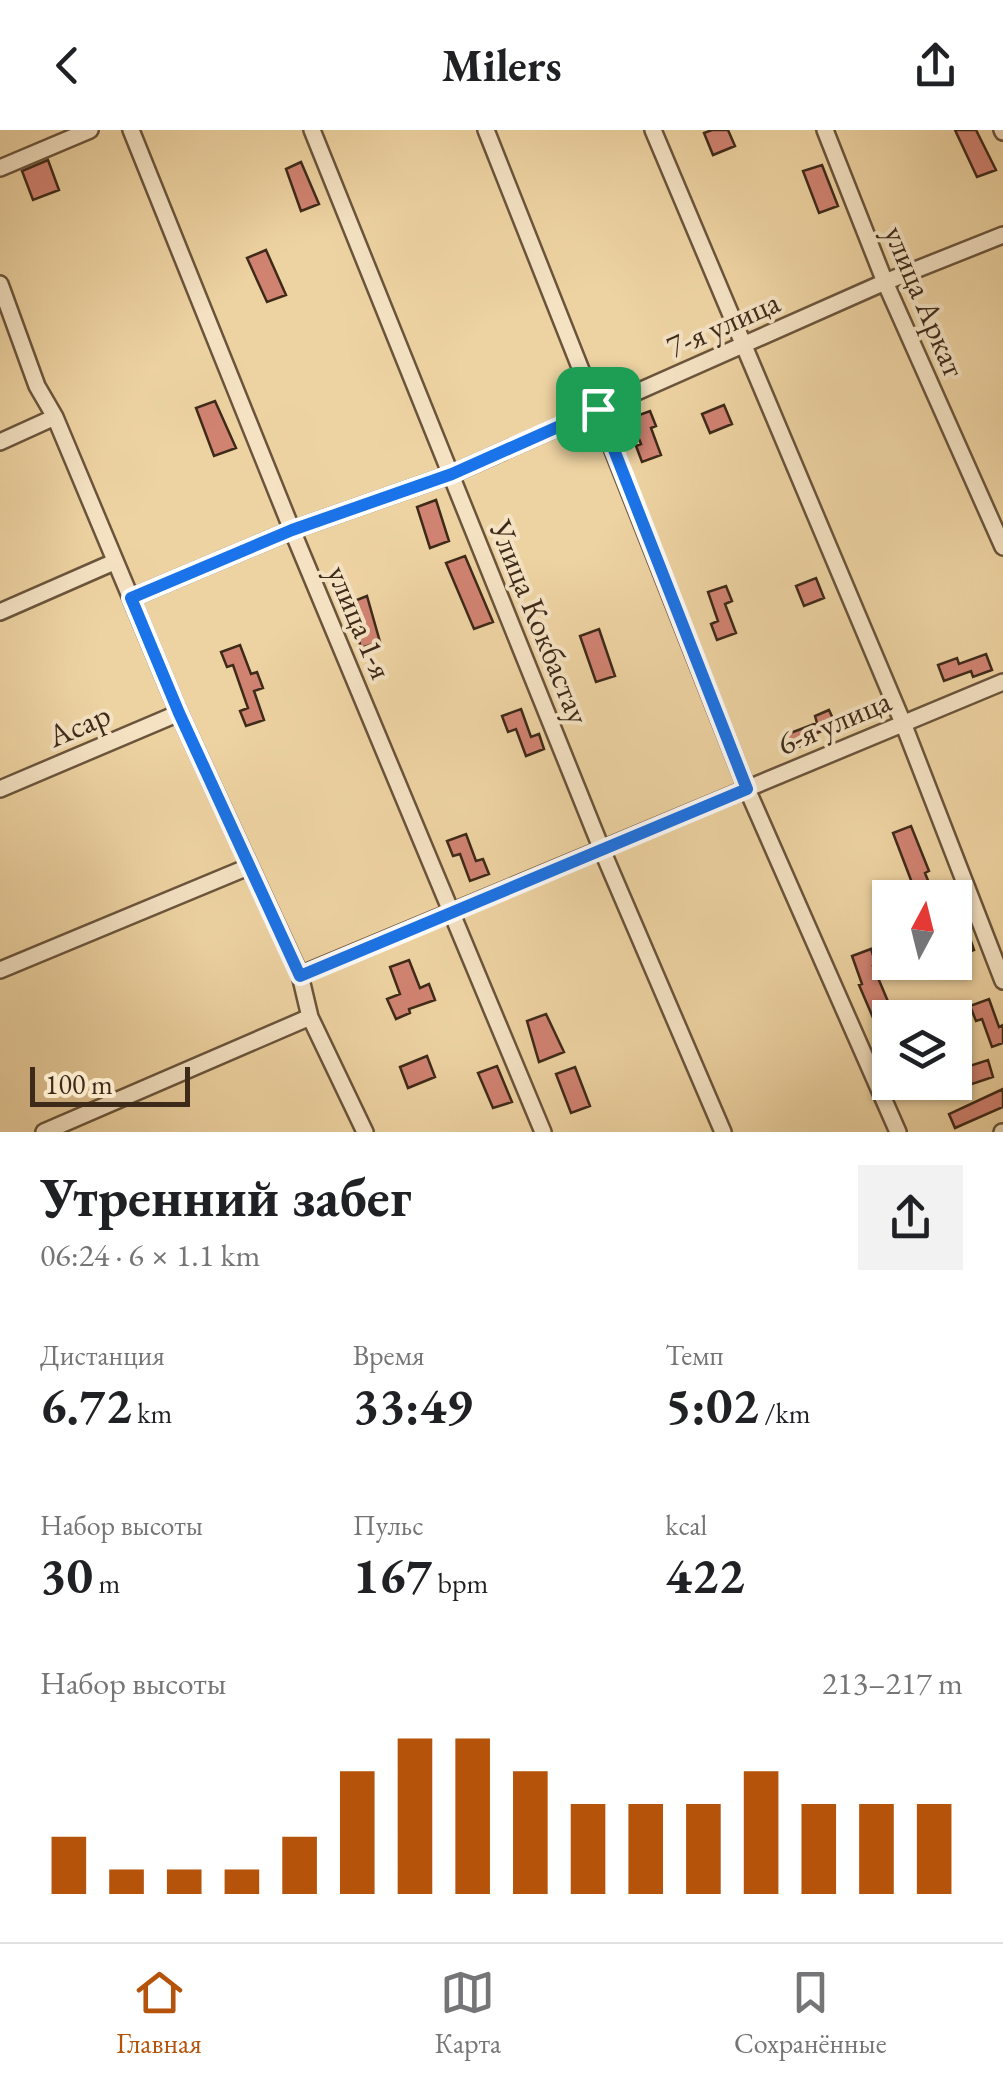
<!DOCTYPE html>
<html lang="ru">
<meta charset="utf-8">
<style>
:root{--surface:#fff;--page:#f2f2f2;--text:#202124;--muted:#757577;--line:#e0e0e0;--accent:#b45309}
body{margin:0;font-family:"EB Garamond",serif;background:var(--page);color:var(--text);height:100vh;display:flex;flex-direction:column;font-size:38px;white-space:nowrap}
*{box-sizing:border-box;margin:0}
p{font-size:32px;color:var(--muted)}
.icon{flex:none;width:55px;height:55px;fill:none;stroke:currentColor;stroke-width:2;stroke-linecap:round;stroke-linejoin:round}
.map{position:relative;height:1002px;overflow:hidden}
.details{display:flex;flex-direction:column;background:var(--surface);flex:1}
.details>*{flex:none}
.needle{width:65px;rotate:7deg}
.tools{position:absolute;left:872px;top:750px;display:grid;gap:20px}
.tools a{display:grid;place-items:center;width:100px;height:100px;border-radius:0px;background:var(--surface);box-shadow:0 2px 8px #0004;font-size:50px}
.scale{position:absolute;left:30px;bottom:25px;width:160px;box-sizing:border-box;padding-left:10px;border:5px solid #3e2a19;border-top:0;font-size:28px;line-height:35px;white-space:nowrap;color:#3e2a19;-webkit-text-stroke:8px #f4e2c3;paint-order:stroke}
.pin{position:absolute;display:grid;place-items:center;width:85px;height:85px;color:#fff;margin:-42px;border-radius:20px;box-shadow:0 5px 15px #0006}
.round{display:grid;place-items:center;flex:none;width:105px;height:105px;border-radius:0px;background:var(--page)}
.head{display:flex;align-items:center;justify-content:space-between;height:170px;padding:0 40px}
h1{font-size:55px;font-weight:700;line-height:75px}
.figures{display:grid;grid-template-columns:repeat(3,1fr);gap:15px;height:170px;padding:10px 40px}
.figures div{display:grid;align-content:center}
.figures b{font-size:50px;font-weight:700}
.figures small{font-size:28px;font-weight:400}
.figures p{font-size:28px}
.chart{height:280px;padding:20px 40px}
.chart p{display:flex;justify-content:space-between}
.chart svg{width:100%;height:180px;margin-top:10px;stroke:var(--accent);stroke-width:6}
header{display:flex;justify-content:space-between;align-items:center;height:130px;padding:0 40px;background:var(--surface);font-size:45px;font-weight:700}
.dock{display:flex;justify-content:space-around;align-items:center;height:140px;border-top:2px solid var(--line);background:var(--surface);font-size:28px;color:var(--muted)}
.dock a{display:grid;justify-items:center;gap:5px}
.dock .active{color:var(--accent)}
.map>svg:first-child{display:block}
.building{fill:#d18372;stroke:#3e2a19;stroke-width:2.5}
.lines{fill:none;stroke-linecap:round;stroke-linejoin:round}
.minor-casing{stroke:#6a543b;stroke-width:20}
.minor{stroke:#f4e2c3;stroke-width:15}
.route-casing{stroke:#fff;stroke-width:20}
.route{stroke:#1a73e8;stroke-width:12}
.labels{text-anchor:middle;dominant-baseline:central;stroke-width:8;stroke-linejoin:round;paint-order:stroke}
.street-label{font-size:32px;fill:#3e2a19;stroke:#f4e2c3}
</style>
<header><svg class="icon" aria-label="back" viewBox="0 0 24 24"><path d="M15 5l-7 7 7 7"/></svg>Milers<svg class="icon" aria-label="share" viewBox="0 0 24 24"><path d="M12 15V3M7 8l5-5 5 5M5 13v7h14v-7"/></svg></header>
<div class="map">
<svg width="1003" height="1002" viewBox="0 0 1003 1002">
<rect width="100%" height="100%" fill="#eed3a2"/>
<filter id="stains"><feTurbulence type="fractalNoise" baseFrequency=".002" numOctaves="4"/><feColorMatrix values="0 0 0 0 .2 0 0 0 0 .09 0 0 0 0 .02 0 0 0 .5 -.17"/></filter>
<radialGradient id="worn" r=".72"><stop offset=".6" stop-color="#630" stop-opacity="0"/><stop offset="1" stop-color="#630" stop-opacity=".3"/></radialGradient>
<!-- building -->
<path class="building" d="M712,0H728L735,16L713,25L704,3Z
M955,0H976L996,40L977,47Z
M48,30L59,60L33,70L22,41Z
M301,32L319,74L301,81L286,39Z
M822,35L838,76L819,83L803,41Z
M266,120L286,165L267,172L247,128Z
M215,271L236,318L214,326L196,278Z
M724,275L732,294L710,303L702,284Z
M650,281L656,296L651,298L661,325L642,332L636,316L641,314L631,288Z
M436,370L449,411L430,418L417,377Z
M465,426L493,492L474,499L446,433Z
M816,448L824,468L804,476L796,456Z
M726,456L732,471L725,474L736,503L717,510L711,494L718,491L708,462Z
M367,466L380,512L361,518L349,473Z
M599,499L615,546L596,552L580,506Z
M240,515L251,544L257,542L263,558L254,561L264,590L246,596L240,581L248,578L233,535L227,537L221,522Z
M986,524L992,540L973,547L971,541L944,551L938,535L957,528L959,534Z
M521,579L531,607L539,604L544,619L526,626L516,599L508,602L502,586Z
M829,580L836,595L807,607L809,613L790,620L785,605L817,593L815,586Z
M911,696L929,741L925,743L935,768H913L910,759L914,758L893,703Z
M466,704L476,731L483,729L489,744L470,751L460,724L453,726L447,711Z
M956,767L974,820L955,827V768Z
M871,819L876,835L873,836L895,888L877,897L859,855L862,854L852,826Z
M409,830L420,858L429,854L435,870L409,879L410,883L396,889L387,869L400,864L390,837Z
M989,869L999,897L1003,895V913L992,917L982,889L976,891L970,876Z
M546,884L564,922L539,932L527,891Z
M427,926L435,947L408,958L400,937Z
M988,930L993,947L966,956L960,939Z
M497,936L512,972L493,978L478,943Z
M575,937L590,976L571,983L556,944Z
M1003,959V977L955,998L949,984Z"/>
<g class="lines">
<defs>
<path id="minor" d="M131,0L292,400L543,1002
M312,0L602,720L723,1002
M486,0L747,659L898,1002
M653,0L903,593L1003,851
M825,0L885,152L1003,417
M1002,0L1003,2
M0,38L90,0
M0,154L37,256L55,287L179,583L300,845L310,887L365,1002
M0,312L55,287
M131,468L292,400L452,344L885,152L1003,105
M0,482L114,432
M0,659L179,583
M0,840L248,737
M300,845L1003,552
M44,1002L310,887
M1002,1002H1003"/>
</defs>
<!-- minor casing -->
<use href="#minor" class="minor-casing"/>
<!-- minor -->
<use href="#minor" class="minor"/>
</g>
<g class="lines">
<defs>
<path id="route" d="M598,279L747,659L300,846L179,583L131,468L292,400L452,344Z"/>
</defs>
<!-- route casing -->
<use href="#route" class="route-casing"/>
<!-- route -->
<use href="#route" class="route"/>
</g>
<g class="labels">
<!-- street labels -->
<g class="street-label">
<text transform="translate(925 171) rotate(67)">улица Аркат</text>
<text transform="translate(723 194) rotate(-24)">7-я улица</text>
<text transform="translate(360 492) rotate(67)">улица 1-я</text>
<text transform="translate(540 492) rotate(68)">Улица Кокбастау</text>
<text transform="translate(834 592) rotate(-23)">6-я улица</text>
<text transform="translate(79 595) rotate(-23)">Асар</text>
</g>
</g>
<rect width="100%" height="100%" filter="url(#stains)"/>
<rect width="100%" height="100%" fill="url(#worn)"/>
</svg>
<div class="tools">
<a><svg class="needle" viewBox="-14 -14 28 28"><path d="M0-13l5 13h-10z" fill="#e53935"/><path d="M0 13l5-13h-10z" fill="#757577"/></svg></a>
<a><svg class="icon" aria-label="layers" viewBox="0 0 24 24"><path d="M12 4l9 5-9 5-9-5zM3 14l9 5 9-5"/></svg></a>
</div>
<div class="scale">100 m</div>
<div class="pin" style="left:598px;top:279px;background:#1e9e55"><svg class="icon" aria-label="arrive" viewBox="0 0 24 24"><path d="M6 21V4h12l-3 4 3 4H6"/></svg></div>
</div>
<section class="details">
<div class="head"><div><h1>Утренний забег</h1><p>06:24 · 6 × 1.1 km</p></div><a class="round"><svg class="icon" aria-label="share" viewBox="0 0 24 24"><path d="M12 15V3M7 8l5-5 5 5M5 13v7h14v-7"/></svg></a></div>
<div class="figures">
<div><p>Дистанция</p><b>6.72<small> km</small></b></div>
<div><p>Время</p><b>33:49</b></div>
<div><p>Темп</p><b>5:02<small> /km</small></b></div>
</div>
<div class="figures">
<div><p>Набор высоты</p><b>30<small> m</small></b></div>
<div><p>Пульс</p><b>167<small> bpm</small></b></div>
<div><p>kcal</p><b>422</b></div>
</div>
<div class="chart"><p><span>Набор высоты</span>213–217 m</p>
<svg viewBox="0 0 160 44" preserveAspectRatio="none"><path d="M5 44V30M15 44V38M25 44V38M35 44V38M45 44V30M55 44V14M65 44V6M75 44V6M85 44V14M95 44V22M105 44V22M115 44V22M125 44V14M135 44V22M145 44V22M155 44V22"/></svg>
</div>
</section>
<nav class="dock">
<a class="active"><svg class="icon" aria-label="home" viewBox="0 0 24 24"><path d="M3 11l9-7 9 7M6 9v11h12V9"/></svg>Главная</a>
<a><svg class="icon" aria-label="map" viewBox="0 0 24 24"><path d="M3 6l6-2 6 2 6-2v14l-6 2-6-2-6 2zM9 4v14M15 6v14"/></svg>Карта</a>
<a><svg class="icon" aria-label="saved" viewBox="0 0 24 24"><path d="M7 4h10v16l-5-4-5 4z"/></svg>Сохранённые</a>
</nav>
